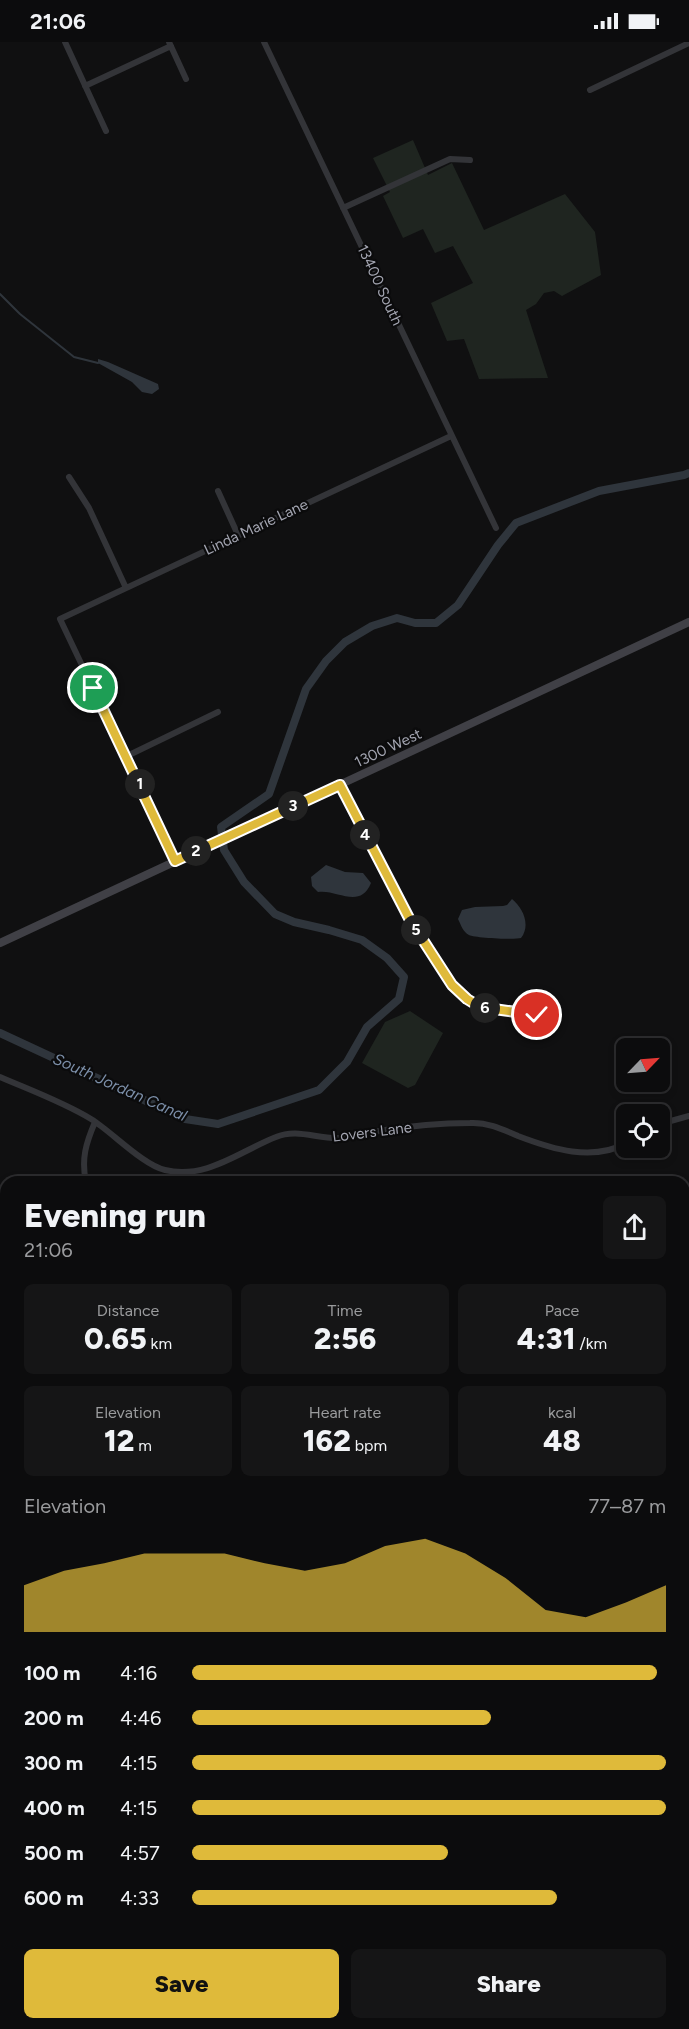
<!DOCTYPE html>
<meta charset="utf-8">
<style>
:root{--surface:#0c0c0d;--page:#151516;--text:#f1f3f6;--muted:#9a9b9d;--line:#2c2c2e;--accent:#dfba3a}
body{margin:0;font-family:Figtree,sans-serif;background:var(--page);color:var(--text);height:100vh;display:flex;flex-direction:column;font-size:22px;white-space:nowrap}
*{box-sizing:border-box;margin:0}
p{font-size:20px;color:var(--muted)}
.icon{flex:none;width:33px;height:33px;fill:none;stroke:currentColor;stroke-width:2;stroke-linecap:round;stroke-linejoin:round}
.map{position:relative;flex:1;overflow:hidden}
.panel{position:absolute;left:0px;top:1134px;width:690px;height:854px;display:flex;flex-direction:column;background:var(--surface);border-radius:18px 18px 0 0;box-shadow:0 3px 9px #0003,0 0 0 2px var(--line)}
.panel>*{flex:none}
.needle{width:39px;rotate:65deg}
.tools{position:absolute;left:616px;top:996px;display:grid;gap:12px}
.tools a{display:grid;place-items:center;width:54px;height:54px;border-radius:9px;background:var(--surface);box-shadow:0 3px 9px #0003,0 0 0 2px var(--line);font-size:30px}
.pin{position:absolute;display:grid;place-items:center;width:51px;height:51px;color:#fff;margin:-26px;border:3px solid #fff;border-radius:50%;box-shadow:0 2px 6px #0007}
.km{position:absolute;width:30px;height:30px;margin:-15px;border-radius:50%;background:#222;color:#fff;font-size:16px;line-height:30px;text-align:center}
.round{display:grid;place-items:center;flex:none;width:63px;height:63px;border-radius:9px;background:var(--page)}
.overview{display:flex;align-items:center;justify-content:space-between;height:102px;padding:0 24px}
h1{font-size:33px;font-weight:800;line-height:45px}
.metrics{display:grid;grid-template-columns:repeat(3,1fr);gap:9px;height:102px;padding:6px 24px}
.metrics div{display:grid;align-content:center;border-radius:9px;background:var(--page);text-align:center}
.metrics b{font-size:30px;font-weight:800}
.metrics small{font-size:16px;font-weight:400}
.metrics p{font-size:16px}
.chart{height:168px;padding:12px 24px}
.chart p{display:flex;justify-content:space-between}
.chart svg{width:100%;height:108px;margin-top:6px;fill:var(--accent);opacity:.7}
.action{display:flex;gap:12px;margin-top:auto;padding:12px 24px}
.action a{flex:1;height:69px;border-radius:9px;background:var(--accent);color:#111;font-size:24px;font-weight:800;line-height:69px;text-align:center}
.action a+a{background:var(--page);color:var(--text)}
ul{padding:0 24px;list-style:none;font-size:20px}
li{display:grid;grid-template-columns:96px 72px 1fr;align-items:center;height:45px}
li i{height:15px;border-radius:8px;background:var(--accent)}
.status{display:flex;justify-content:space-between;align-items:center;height:42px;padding:0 30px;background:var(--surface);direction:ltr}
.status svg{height:16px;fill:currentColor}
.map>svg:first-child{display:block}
.green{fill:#1f2520}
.water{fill:#2f353c}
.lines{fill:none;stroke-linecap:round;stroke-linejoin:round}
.stream{stroke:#2f353c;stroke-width:2}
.canal{stroke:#2f353c;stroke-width:8}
.street{stroke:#333438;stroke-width:6}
.secondary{stroke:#404046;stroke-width:8}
.route-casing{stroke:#fff;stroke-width:12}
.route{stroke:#dfba3a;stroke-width:8}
.labels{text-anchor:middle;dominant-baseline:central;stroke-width:4.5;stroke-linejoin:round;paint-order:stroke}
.street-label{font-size:15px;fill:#a3a5b1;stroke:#0b0b0c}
.water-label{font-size:16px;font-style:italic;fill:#7c8fa9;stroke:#0b0b0c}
</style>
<div class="status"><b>21:06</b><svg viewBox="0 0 49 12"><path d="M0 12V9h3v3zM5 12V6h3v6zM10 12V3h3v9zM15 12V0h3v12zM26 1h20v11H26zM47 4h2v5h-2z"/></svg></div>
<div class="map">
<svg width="689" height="1987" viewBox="0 0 689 1987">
<rect width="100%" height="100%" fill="#101011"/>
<!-- green -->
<path class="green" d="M413,98L428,133L452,121L484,188L565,152L595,190L601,233L562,254L554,249L544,251L536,262L526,268L548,336L479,337L464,297L447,299L431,261L473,241L453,204L435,211L423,187L403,196L383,154L390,150L373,116Z
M410,969L443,991L415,1043L408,1046L362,1021L385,980Z
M0,1502L6,1534V1745L0,1733Z
M0,1943L6,1946V1982H38L51,1987H0Z
M164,1982H425L428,1987H148Z"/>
<!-- water -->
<path class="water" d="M98,317L108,320L158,342L159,347L152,352L142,350L132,340L98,321Z
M326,823L345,830L363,831L371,841C360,868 337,847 318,850L312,844L311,835Z
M512,857C523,866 531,883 521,896C515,898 475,896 469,893C463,890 461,883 458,877L462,868L475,865L503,864L507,863Z"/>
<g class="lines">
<!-- stream -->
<path class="stream" d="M0,252L20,272L74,315L98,321"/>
<!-- canal -->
<path class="canal" d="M0,991L185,1077L218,1082L319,1048L347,1020L367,985L399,957L404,935L387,916L362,898L329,888L294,880L275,872L244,840L224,808L221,785L269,752L306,647L326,619L345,600L372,584L397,576L415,581H436L458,563L498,503L516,481L599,449L684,433L689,431"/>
<!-- street -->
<path class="street" d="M65,0L106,89
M169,0L186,37
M264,0L496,486
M85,44L171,4
M590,48L689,1
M343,166L450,117L470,118
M69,435L89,466L126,546
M218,449L238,493
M127,714L218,670
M340,743L410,878L452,943L467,957L480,965L537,973
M175,819L60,577L451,394
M0,1035C30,1048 63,1060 91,1077C112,1090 143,1123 165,1128C206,1138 240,1109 276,1095C297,1086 317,1097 339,1096C352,1095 366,1091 379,1089C409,1084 440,1081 470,1081C487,1080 502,1087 518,1094C552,1107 592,1120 627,1101
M660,1082L689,1074
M86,1140C81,1117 86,1101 95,1080
M0,1743L6,1755
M0,1837H6"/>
<!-- secondary -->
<path class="secondary" d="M0,901L689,580"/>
</g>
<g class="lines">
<defs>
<path id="route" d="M93,646L175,819L340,743L410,878L452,943L467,957L480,965L537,973"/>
</defs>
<!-- route casing -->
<use href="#route" class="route-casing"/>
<!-- route -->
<use href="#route" class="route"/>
</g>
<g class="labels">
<!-- street labels -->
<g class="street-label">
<text transform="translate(380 243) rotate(65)">13400 South</text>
<text transform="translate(256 485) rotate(-25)">Linda Marie Lane</text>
<text transform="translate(388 706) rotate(-25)">1300 West</text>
<text transform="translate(372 1090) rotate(-7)">Lovers Lane</text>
</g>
<!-- water labels -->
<g class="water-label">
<text transform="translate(120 1045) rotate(24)">South Jordan Canal</text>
</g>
</g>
</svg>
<div class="tools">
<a><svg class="needle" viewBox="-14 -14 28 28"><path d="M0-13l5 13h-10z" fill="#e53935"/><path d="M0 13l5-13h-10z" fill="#9a9b9d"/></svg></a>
<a><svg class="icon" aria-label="locate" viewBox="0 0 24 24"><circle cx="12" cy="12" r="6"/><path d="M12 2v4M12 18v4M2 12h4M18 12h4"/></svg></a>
</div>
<div class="pin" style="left:93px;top:646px;background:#1e9e55"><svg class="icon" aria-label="arrive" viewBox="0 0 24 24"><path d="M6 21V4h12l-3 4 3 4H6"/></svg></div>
<div class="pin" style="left:537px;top:973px;background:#d93025"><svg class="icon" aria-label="check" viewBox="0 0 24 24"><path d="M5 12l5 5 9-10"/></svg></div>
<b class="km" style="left:140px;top:742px">1</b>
<b class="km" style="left:196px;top:809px">2</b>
<b class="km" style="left:293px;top:764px">3</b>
<b class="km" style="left:365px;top:793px">4</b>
<b class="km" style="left:416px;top:888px">5</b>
<b class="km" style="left:485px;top:966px">6</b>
<section class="panel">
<div class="overview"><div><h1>Evening run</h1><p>21:06</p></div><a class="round"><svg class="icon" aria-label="share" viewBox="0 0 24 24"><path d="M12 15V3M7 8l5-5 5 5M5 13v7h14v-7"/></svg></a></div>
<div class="metrics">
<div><p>Distance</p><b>0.65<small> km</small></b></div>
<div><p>Time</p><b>2:56</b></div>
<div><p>Pace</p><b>4:31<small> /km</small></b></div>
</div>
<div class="metrics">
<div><p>Elevation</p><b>12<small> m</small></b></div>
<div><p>Heart rate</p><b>162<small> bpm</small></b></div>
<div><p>kcal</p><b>48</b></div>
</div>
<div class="chart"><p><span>Elevation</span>77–87 m</p>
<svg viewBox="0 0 160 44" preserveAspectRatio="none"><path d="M0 44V25L10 19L20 16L30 12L40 12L50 12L60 16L70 19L80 16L90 9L100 6L110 12L120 22L130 35L140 38L150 32L160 25V44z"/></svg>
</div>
<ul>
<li><b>100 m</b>4:16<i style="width:98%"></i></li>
<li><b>200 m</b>4:46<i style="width:63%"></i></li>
<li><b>300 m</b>4:15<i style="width:100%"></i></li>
<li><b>400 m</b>4:15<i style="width:100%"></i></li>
<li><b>500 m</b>4:57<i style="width:54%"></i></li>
<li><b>600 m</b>4:33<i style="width:77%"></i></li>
</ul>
<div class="action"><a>Save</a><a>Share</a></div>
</section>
</div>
